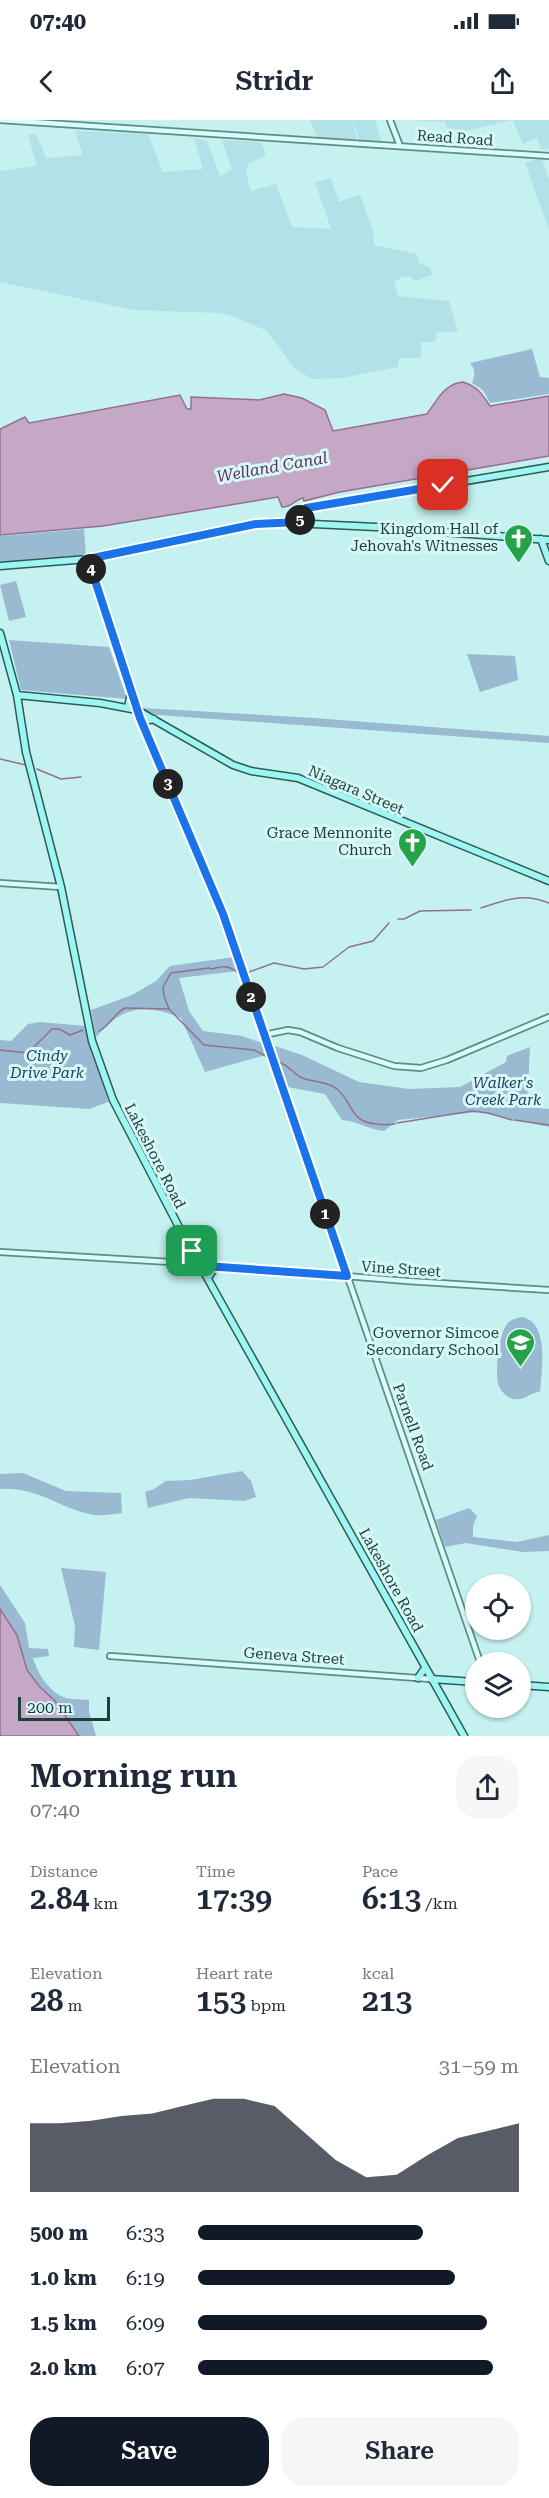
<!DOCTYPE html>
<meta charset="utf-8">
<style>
:root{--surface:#fff;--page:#f6f6f7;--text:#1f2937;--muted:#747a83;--accent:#111827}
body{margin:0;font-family:"Roboto Serif",serif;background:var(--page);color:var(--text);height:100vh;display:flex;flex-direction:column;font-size:22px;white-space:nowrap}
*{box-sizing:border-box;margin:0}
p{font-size:20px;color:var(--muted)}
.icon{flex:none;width:33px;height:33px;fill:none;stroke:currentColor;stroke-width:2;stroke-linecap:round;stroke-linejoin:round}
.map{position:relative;height:1616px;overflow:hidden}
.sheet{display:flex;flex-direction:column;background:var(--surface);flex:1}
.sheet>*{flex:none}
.tools{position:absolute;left:465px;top:1454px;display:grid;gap:12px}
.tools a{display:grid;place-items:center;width:66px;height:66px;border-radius:50%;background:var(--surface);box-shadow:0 2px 4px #0004;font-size:30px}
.scale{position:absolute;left:18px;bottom:15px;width:92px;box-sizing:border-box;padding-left:6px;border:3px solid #1f3e37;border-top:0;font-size:16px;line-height:21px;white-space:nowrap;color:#1f3e37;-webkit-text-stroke:4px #d7f8f8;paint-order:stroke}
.pin{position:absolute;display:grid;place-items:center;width:51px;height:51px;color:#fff;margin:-26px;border-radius:12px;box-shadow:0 3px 9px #0006}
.km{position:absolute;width:30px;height:30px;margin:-15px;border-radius:50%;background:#222;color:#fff;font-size:16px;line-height:30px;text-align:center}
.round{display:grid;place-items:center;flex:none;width:63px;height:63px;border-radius:24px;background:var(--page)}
.headline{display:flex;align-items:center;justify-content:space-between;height:102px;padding:0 30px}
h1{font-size:33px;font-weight:600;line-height:45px}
.metrics{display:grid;grid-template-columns:repeat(3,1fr);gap:9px;height:102px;padding:6px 30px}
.metrics div{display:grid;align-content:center}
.metrics b{font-size:30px;font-weight:600}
.metrics small{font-size:16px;font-weight:400}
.metrics p{font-size:16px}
.chart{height:168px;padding:12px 30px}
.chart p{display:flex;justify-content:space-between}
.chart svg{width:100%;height:108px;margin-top:6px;fill:var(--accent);opacity:.7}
.button{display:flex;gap:12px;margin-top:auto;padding:12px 30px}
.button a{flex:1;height:69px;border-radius:24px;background:var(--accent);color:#fff;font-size:24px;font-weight:600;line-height:69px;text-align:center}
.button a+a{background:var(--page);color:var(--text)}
ul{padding:0 30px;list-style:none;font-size:20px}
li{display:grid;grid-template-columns:96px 72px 1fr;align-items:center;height:45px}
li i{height:15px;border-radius:8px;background:var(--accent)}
.status{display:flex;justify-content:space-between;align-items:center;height:42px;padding:0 30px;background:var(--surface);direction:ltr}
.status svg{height:16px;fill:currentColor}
header{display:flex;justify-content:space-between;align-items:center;height:78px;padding:0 30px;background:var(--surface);font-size:27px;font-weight:600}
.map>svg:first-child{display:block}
.farmland{fill:#b3e1e8}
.green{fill:#99bad1}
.water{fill:#c5a8c5;stroke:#946e93;stroke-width:1.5}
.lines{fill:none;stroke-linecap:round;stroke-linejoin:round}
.stream{stroke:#946e93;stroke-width:1.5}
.minor-casing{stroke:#5a8f85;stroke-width:8}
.major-casing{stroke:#2e5c51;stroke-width:9}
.minor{stroke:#dbfbfb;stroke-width:4.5}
.major{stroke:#9df6f4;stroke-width:6}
.route-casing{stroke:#fff;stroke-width:12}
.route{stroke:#1a73e8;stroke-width:8}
.labels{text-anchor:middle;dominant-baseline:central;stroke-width:6;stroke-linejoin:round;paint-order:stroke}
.street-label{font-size:15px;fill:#1f3e37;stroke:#d7f8f8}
.poi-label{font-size:15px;fill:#1f3e37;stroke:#d7f8f8;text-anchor:end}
.park-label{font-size:15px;font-style:italic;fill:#243e5c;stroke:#d7f8f8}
.water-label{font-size:16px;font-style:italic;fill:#5f2d54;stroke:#d7f8f8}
</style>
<div class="status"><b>07:40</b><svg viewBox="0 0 49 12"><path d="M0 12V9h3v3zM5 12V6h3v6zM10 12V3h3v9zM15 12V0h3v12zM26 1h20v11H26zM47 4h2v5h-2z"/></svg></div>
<header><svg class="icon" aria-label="back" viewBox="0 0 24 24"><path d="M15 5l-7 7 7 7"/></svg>Stridr<svg class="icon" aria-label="share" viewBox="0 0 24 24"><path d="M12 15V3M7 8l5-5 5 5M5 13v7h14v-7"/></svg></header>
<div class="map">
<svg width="549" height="1616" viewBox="0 0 549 1616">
<rect width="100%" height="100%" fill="#c6f1f1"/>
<!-- farmland -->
<path class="farmland" d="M310,0H352L357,20L317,17Z
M353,0H375L382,23L359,21Z
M415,0H512L465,11V17L472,18V27H453L445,2Z
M513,0H549V29H541L537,18L523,24Z
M75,11L148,14L163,52L203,49L194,18L207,21L220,56L232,49L222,20L261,22L266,36L249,43L246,53L251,71L276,64L292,107L331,109L315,62L331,58L339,82L360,75L373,111L374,125L417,134L419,143L430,148L432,155L415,161L409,156L402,157L394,162L398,176L449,181L458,212H437L435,222H421V238H399L398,247L342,258L312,259L294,248L267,211L235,197L220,193L134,190L0,162V51L37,46L28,15L36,14L46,38L83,35Z
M536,39H542L549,59V110L525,43Z"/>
<!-- green -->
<path class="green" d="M532,229L540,257L549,258V274L490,283L483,270L472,263C475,254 476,250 470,243Z
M84,409L86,435L0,443V416Z
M16,461L26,497L9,501L0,465Z
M9,520L109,527L127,579L21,570Z
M467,534L515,536L518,560L480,572Z
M143,588L314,598L549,616V623L158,595L142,591Z
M234,837L238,851L179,858L189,891L203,911L242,916L262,923L266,935L205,952L181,898C145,883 122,886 96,917L91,890L132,875L156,861L170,846Z
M40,902L86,906L108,982L89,989L0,983V920L11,921L28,904Z
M275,926L302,935L359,962L409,969L460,967L506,942L507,936L530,927L527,987L549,989V1007L479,992L398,1000L384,1011C367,1009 360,1002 342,1000L325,974L287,967Z
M523,1197C549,1204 542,1248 540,1272C530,1272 525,1281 514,1279C507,1278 500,1271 498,1263C495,1252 499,1213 507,1204C511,1199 517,1198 523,1197Z
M242,1351L251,1361L256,1377L244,1381L189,1378L148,1388L145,1372L154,1369L166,1361L190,1360Z
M23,1353L66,1371L121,1373L122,1393C113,1394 102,1396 94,1395C60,1389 37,1366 0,1369V1354Z
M469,1388L477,1396L473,1406V1417L517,1422L549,1415V1431L523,1432L466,1423L445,1427L436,1400Z
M61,1448L106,1452L99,1530L74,1527L75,1506Z
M0,1465L25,1503L29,1528L48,1529L49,1536L33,1538C37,1552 47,1569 61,1576C68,1580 81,1579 89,1580V1592L96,1616H79L55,1581L39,1566L27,1550L17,1515L0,1489Z"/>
<!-- water -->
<path class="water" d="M463,262C478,267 482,274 490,286L549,276V336L340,372L304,381L303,378C295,380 290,388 282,387L278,377L103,406L0,415V309L25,297L29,303L180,275L187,289H191V277L259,280L284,274L302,278L325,290L333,311L427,294C438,279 444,264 463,262Z
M0,1489L17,1515L27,1550L39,1566L55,1581L79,1616H0Z"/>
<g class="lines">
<!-- stream -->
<path class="stream" d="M0,639L26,645
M37,649L61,659L81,657
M481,788C506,780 522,772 549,783
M398,799H404L420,791L471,790
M237,852C228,845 222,846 212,849L209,848L171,853L163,867L164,876L169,889L204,925L254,930L269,938
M249,852L274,843L304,849L323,847L349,827L373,821L389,803
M99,911C110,906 114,893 125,888L168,889
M0,930L28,933L52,909H59L70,915L83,910
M279,942C289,946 294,954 302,958C313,962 324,961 334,967C355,981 347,1002 377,1004C383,1005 389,1005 395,1004
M514,1000L549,1005
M397,1003L472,991L488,993L512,1000"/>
<defs>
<path id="minor" d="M0,0L549,36
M390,0L400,26
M88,439L139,598L223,794L480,1542
M0,763L61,767
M264,915L288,910L300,912L338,928L394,946L421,948L447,940L549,897
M0,1132L188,1143
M199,1144L407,1161L549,1170
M110,1536L431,1559"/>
<path id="major" d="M300,402L301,392L306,388L549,347
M541,419L549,441
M0,446L88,439L271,402L376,407L549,420
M0,513L17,575L26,632L61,767L92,921L113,980L181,1111L464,1616
M17,575L100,583L137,590L233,645L251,651L298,658L549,761
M128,587L131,573
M142,604L144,601L154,599
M187,1143L192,1141L193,1134
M208,1158L215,1147
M418,1558L425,1548
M431,1559L476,1562
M520,1565L549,1567"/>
</defs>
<!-- minor casing -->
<use href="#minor" class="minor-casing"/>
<!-- major casing -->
<use href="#major" class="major-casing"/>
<!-- minor -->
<use href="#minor" class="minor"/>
<!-- major -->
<use href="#major" class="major"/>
</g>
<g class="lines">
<defs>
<path id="route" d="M192,1131L200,1144L205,1146L347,1156L223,794L140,598L88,439L256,404L300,402L301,392L306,388L443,365"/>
</defs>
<!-- route casing -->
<use href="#route" class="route-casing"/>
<!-- route -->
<use href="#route" class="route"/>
</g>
<!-- icons -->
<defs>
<symbol id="church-pin" viewBox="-11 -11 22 30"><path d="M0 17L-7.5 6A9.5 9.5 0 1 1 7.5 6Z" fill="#26a248" stroke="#d7f8f8"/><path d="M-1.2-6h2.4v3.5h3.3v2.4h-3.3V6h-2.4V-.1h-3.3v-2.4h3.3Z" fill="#fff"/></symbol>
<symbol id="school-pin" viewBox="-11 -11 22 30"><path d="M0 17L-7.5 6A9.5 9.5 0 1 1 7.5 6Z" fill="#26a248" stroke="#d7f8f8"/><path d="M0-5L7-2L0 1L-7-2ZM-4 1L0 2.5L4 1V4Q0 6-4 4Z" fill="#fff"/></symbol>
</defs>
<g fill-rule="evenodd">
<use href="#church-pin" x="502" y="402" width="33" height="45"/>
<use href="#church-pin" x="396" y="706" width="33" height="45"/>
<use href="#school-pin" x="504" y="1206" width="33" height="45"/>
</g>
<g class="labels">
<!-- street labels -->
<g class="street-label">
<text transform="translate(455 18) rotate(4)">Read Road</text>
<text transform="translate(356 670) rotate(23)">Niagara Street</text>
<text transform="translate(155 1036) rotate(63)">Lakeshore Road</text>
<text transform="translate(401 1149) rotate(4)">Vine Street</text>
<text transform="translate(413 1307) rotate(70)">Parnell Road</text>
<text transform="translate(391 1460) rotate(61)">Lakeshore Road</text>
<text transform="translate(294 1536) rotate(4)">Geneva Street</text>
</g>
<!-- poi labels -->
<g class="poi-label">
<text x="498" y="409">Kingdom Hall of<tspan x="498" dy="17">Jehovah's Witnesses</tspan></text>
<text x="392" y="713">Grace Mennonite<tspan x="392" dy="17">Church</tspan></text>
<text x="499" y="1213">Governor Simcoe<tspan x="499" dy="17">Secondary School</tspan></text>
</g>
<!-- park labels -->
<g class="park-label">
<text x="47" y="936">Cindy<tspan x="47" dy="17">Drive Park</tspan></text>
<text x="503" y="963">Walker's<tspan x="503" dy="17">Creek Park</tspan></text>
</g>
<!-- water labels -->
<g class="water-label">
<text transform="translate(272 347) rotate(-10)">Welland Canal</text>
</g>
</g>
</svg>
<div class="tools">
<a><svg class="icon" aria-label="locate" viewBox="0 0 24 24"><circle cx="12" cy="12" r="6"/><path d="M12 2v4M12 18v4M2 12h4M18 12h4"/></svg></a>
<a><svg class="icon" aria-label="layers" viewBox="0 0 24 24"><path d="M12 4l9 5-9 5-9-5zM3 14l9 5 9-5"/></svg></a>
</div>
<div class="scale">200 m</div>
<div class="pin" style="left:192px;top:1131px;background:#1e9e55"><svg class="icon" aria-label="arrive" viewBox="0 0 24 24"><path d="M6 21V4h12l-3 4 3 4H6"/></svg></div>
<div class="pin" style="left:443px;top:365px;background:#d93025"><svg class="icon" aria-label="check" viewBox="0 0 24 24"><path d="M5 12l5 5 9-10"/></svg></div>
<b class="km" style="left:325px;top:1094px">1</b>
<b class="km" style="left:251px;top:877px">2</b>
<b class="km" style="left:168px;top:664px">3</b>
<b class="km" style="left:91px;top:449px">4</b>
<b class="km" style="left:300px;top:400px">5</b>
</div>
<section class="sheet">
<div class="headline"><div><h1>Morning run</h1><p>07:40</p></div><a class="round"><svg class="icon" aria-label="share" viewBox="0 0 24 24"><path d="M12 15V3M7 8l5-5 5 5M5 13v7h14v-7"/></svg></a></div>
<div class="metrics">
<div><p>Distance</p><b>2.84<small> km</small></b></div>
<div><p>Time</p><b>17:39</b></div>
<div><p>Pace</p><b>6:13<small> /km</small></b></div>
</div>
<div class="metrics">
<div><p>Elevation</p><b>28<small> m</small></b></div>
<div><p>Heart rate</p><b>153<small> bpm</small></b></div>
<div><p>kcal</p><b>213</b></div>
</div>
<div class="chart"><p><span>Elevation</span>31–59 m</p>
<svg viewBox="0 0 160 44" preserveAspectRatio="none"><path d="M0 44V16L10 16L20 15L30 13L40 12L50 9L60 6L70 6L80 9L90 20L100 31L110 38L120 37L130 29L140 22L150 19L160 16V44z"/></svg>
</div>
<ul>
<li><b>500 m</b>6:33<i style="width:70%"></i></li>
<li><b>1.0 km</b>6:19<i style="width:80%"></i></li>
<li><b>1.5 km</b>6:09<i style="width:90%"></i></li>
<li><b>2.0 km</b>6:07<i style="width:92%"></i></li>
</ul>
<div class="button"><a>Save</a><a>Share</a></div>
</section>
